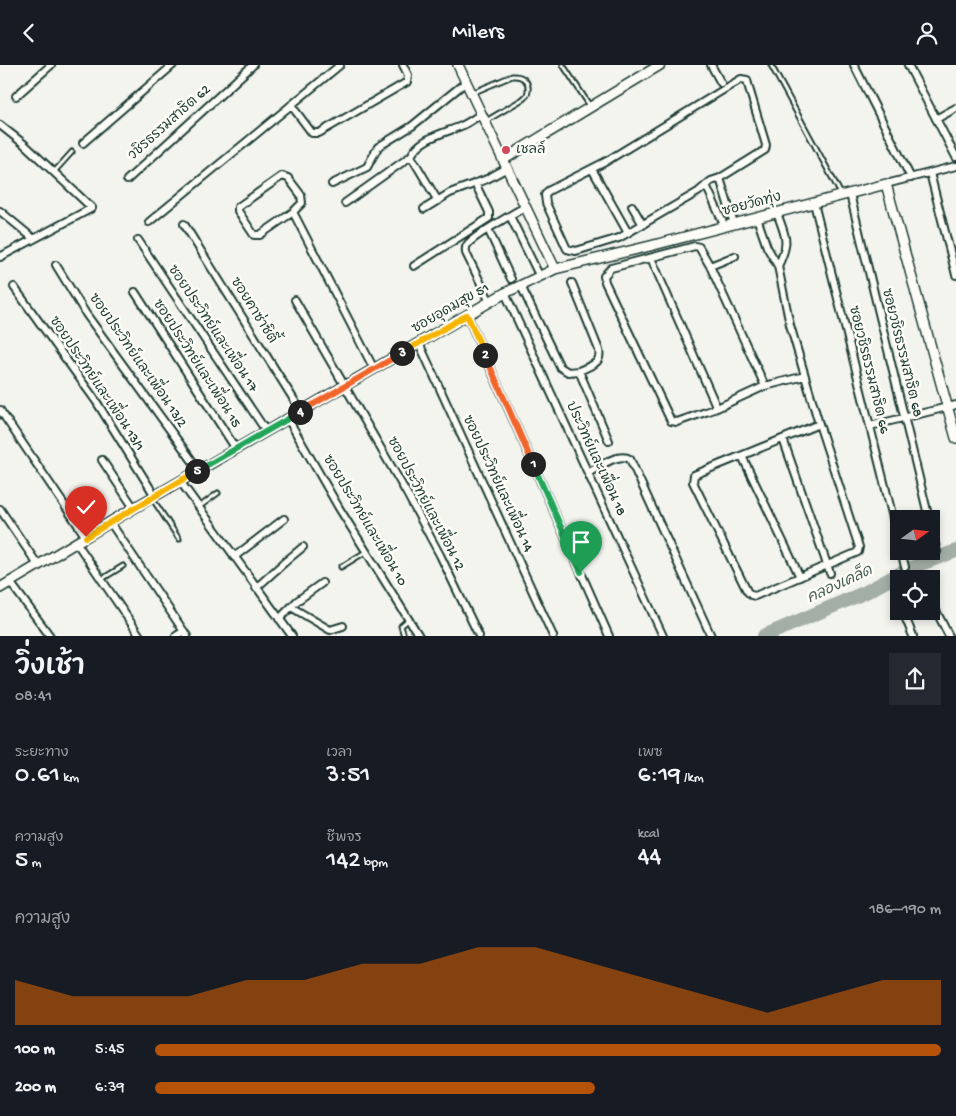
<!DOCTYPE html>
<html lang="th">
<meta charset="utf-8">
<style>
:root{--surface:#171b24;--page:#242831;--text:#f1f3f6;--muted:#9ea1a6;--accent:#b45309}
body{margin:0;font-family:"Gochi Hand","Playpen Sans Thai",sans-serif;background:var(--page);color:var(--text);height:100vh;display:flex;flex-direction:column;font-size:19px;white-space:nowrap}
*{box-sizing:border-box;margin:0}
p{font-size:16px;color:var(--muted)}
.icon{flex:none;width:28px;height:28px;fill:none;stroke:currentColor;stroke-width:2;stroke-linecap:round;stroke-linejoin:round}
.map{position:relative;height:571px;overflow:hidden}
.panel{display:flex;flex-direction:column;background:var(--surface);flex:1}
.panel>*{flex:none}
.needle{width:32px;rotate:75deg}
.buttons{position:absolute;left:890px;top:445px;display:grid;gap:10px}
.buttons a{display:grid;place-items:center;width:50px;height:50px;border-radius:0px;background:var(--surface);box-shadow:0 2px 8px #0003;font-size:25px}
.pin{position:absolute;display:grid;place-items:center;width:42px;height:42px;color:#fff;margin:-51px -21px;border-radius:50% 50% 50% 0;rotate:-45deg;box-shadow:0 0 5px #0007}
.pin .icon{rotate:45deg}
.km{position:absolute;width:25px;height:25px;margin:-12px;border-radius:50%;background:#222;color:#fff;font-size:14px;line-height:25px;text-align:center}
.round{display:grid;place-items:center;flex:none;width:52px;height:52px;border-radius:0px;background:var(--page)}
.headline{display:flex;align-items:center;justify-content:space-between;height:85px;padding:0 15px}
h1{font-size:28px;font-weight:600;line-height:38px}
.stats{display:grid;grid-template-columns:repeat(3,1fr);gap:8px;height:85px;padding:5px 15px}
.stats div{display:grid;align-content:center}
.stats b{font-size:25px;font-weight:600}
.stats small{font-size:14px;font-weight:400}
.stats p{font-size:14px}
.chart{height:140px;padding:10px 15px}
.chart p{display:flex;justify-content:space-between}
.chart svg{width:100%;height:90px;margin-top:5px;fill:var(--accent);opacity:.7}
ul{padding:0 15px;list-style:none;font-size:16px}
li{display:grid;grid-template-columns:80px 60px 1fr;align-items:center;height:38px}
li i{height:12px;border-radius:6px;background:var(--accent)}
header{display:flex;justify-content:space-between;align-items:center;height:65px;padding:0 15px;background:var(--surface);font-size:22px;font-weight:600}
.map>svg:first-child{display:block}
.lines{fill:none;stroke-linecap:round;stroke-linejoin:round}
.river{stroke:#a3aea7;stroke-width:14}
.lane-casing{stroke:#1f3d34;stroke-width:7}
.street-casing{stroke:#1f3d34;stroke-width:10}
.secondary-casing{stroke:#1f3d34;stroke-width:12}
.lane{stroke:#fdfcf7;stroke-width:3}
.street{stroke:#fdfcf7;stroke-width:6}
.secondary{stroke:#fdfcf7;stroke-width:9}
.split-1-casing{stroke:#fff;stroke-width:10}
.split-2-casing{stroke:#fff;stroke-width:10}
.split-3-casing{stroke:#fff;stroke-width:10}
.split-4-casing{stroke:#fff;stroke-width:10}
.split-5-casing{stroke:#fff;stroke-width:10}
.split-6-casing{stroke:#fff;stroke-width:10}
.split-1{stroke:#22a559;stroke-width:6}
.split-2{stroke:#f0652b;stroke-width:6}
.split-3{stroke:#f5b400;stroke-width:6}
.split-4{stroke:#f0652b;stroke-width:6}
.split-5{stroke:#22a559;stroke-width:6}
.split-6{stroke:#f5b400;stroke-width:6}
.poi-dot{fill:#d1495b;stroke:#fdfcf7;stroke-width:2}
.labels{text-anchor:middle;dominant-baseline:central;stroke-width:5;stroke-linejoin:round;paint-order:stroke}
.street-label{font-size:14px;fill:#1f3d34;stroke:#fdfcf7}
.poi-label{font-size:14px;fill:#1f3d34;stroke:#fdfcf7;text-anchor:start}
.water-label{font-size:15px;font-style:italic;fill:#475f56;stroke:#fdfcf7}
</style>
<header><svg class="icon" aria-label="back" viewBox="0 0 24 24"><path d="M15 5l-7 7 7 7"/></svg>Milers<svg class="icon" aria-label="person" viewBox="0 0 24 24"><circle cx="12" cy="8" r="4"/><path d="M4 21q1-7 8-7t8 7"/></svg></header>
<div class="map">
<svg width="956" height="571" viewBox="0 0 956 571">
<rect width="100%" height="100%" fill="#f4f4ef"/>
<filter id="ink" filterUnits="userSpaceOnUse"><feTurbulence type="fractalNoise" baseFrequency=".02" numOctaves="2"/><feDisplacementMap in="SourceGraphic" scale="10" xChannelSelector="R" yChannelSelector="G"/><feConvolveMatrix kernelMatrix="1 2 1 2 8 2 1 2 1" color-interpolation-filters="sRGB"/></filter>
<g filter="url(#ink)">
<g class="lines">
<!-- river -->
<path class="river" d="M764,571L866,527L910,503L956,486"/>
<defs>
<path id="lane" d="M563,0L590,41
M771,0L841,129
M472,28L512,11C524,10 531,18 527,30L523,34L486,56
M54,107L72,87
M152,433L179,474
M199,442L218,428
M341,502L367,486
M102,514L123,501
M404,571L401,561L409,554"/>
<path id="street" d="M711,0L721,18
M854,0L911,113
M908,0L956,92
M741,14L747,15L749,23L766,80L765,85L720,113L711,116L698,127L619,173L576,186L567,184L546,138L545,130L548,126L605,97Z
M16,31L51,0
M291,40L312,68H319L407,17L408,10L403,0
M936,54L956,43
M0,60L24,79L92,143L0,192
M83,78L173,0
M411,91L438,136
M592,104L628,168
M930,108L956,210
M282,111L288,113L301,130L302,138L293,147L260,170H254L238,146V142Z
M720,113L734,159
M127,115L253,0
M332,119L367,102L378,82L412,61L466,17
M886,119L956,101
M706,120L725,162
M850,129L929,454
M345,138L411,91C420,73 442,69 461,61C468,58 475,53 481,49
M814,138L899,477
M632,141L643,160
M424,144L450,128L487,114L507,103
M0,146L34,174
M293,147L374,304
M777,148C786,173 790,176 778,201
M510,151L540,212
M757,153L767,182L778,201L790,260L819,359L859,482L858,487L755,531L751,530L747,526L693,417L694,410L819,359
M149,157L340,0
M184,159L301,346
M488,164L511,214
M138,175L266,366
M651,193L717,343
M56,200L86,249L199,405
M414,201L489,153V147L475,118
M710,201L735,191
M572,218L599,285C602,299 591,300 579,306
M521,221L560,302L568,307L579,306L609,376
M14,222L96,336L155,431
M135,227L236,384
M505,228L663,571
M295,235L406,427L440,490L479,571
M490,237L466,188C466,185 465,183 467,180C472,172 514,148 525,142
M467,250L609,571
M419,278L553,571
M765,321L710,201L699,182L695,181L611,203L604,211L605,217L671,356L677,357L717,343L765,321L805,311
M0,345L86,472
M288,354L339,443L419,571
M870,361L956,340
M783,374L830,508
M742,391L800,512
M102,395L134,443
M588,408C599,402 618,387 630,394L711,571
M180,416L292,571
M0,444L38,500
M110,457L187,571
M931,463L937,487
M76,477L140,571
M901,486L905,502
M234,492L284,454
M919,512L920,514
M10,517L50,571
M256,523L286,496L303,482
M931,536L949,571
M291,542L330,565L343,561
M903,547L913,571
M279,554L297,536L322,518
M176,571L184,566"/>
<path id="secondary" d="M458,0L555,204
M503,95L660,0
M0,523L134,443L505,228L555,204L650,181L886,119L956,373"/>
</defs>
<!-- lane casing -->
<use href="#lane" class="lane-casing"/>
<!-- street casing -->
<use href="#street" class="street-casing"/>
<!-- secondary casing -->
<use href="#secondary" class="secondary-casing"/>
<!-- lane -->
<use href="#lane" class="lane"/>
<!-- street -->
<use href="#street" class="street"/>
<!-- secondary -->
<use href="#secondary" class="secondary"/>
</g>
</g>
<g class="lines" filter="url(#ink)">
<defs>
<path id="split-1" d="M533,399L581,507"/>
<path id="split-2" d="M485,290L533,399"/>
<path id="split-3" d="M402,288L467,250L485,290"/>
<path id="split-4" d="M300,347L402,288"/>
<path id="split-5" d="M197,406L300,347"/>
<path id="split-6" d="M86,472L197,406"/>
</defs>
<!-- split-1 casing -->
<use href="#split-1" class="split-1-casing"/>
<!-- split-2 casing -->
<use href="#split-2" class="split-2-casing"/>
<!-- split-3 casing -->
<use href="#split-3" class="split-3-casing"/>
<!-- split-4 casing -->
<use href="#split-4" class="split-4-casing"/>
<!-- split-5 casing -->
<use href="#split-5" class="split-5-casing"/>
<!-- split-6 casing -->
<use href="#split-6" class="split-6-casing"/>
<!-- split-1 -->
<use href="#split-1" class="split-1"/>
<!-- split-2 -->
<use href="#split-2" class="split-2"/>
<!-- split-3 -->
<use href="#split-3" class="split-3"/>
<!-- split-4 -->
<use href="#split-4" class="split-4"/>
<!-- split-5 -->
<use href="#split-5" class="split-5"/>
<!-- split-6 -->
<use href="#split-6" class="split-6"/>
</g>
<!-- markers -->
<circle class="poi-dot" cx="506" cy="85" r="5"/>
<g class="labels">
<!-- street labels -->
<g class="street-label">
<text transform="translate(170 58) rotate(-42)">วชิรธรรมสาธิต 62</text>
<text transform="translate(752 140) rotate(-15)">ซอยวัดทุ่ง</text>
<text transform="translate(451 244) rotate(-30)">ซอยอุดมสุข 51</text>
<text transform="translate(253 246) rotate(58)">ซอยคาซ่าซิตี้</text>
<text transform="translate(212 264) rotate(56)">ซอยประวิทย์และเพื่อน 17</text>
<text transform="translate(901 288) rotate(76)">ซอยวชิรธรรมสาธิต 68</text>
<text transform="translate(137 296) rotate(55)">ซอยประวิทย์และเพื่อน 13/2</text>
<text transform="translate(196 299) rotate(57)">ซอยประวิทย์และเพื่อน 15</text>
<text transform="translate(868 305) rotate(76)">ซอยวชิรธรรมสาธิต 66</text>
<text transform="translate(96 319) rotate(56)">ซอยประวิทย์และเพื่อน 13/1</text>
<text transform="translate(595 394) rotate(65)">ประวิทย์และเพื่อน 18</text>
<text transform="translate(497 419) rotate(65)">ซอยประวิทย์และเพื่อน 14</text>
<text transform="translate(425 439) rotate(62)">ซอยประวิทย์และเพื่อน 12</text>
<text transform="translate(364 456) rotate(59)">ซอยประวิทย์และเพื่อน 10</text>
</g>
<!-- poi labels -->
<g class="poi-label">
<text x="516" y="85">เชลล์</text>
</g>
<!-- water labels -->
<g class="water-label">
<text transform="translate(840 520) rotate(-25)">คลองเคล็ด</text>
</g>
</g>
</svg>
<div class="buttons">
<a><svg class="needle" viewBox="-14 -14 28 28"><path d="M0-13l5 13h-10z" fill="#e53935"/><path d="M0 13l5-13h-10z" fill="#9ea1a6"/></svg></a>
<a><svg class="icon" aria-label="locate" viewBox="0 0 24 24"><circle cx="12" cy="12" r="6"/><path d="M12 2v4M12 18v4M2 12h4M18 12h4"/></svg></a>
</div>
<div class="pin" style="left:581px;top:507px;background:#1e9e55"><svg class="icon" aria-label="arrive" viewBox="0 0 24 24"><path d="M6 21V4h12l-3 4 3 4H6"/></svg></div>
<div class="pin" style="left:86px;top:472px;background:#d93025"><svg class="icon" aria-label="check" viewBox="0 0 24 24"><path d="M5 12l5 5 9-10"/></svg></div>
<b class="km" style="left:533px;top:399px">1</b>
<b class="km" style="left:485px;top:290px">2</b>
<b class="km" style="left:402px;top:288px">3</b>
<b class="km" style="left:300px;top:347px">4</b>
<b class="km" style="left:197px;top:406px">5</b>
</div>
<section class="panel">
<div class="headline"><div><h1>วิ่งเช้า</h1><p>08:41</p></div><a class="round"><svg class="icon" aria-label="share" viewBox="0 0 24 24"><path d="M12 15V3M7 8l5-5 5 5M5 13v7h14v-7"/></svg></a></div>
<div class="stats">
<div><p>ระยะทาง</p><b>0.61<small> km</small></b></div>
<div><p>เวลา</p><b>3:51</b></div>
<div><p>เพซ</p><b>6:19<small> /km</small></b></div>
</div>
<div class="stats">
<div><p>ความสูง</p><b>5<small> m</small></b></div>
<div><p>ชีพจร</p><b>142<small> bpm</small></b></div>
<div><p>kcal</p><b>44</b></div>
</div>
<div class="chart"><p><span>ความสูง</span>186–190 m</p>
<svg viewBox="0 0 160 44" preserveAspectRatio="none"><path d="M0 44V22L10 30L20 30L30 30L40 22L50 22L60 14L70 14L80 6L90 6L100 14L110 22L120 30L130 38L140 30L150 22L160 22V44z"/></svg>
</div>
<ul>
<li><b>100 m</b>5:45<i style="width:100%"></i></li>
<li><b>200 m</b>6:39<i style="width:56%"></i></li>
</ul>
</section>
